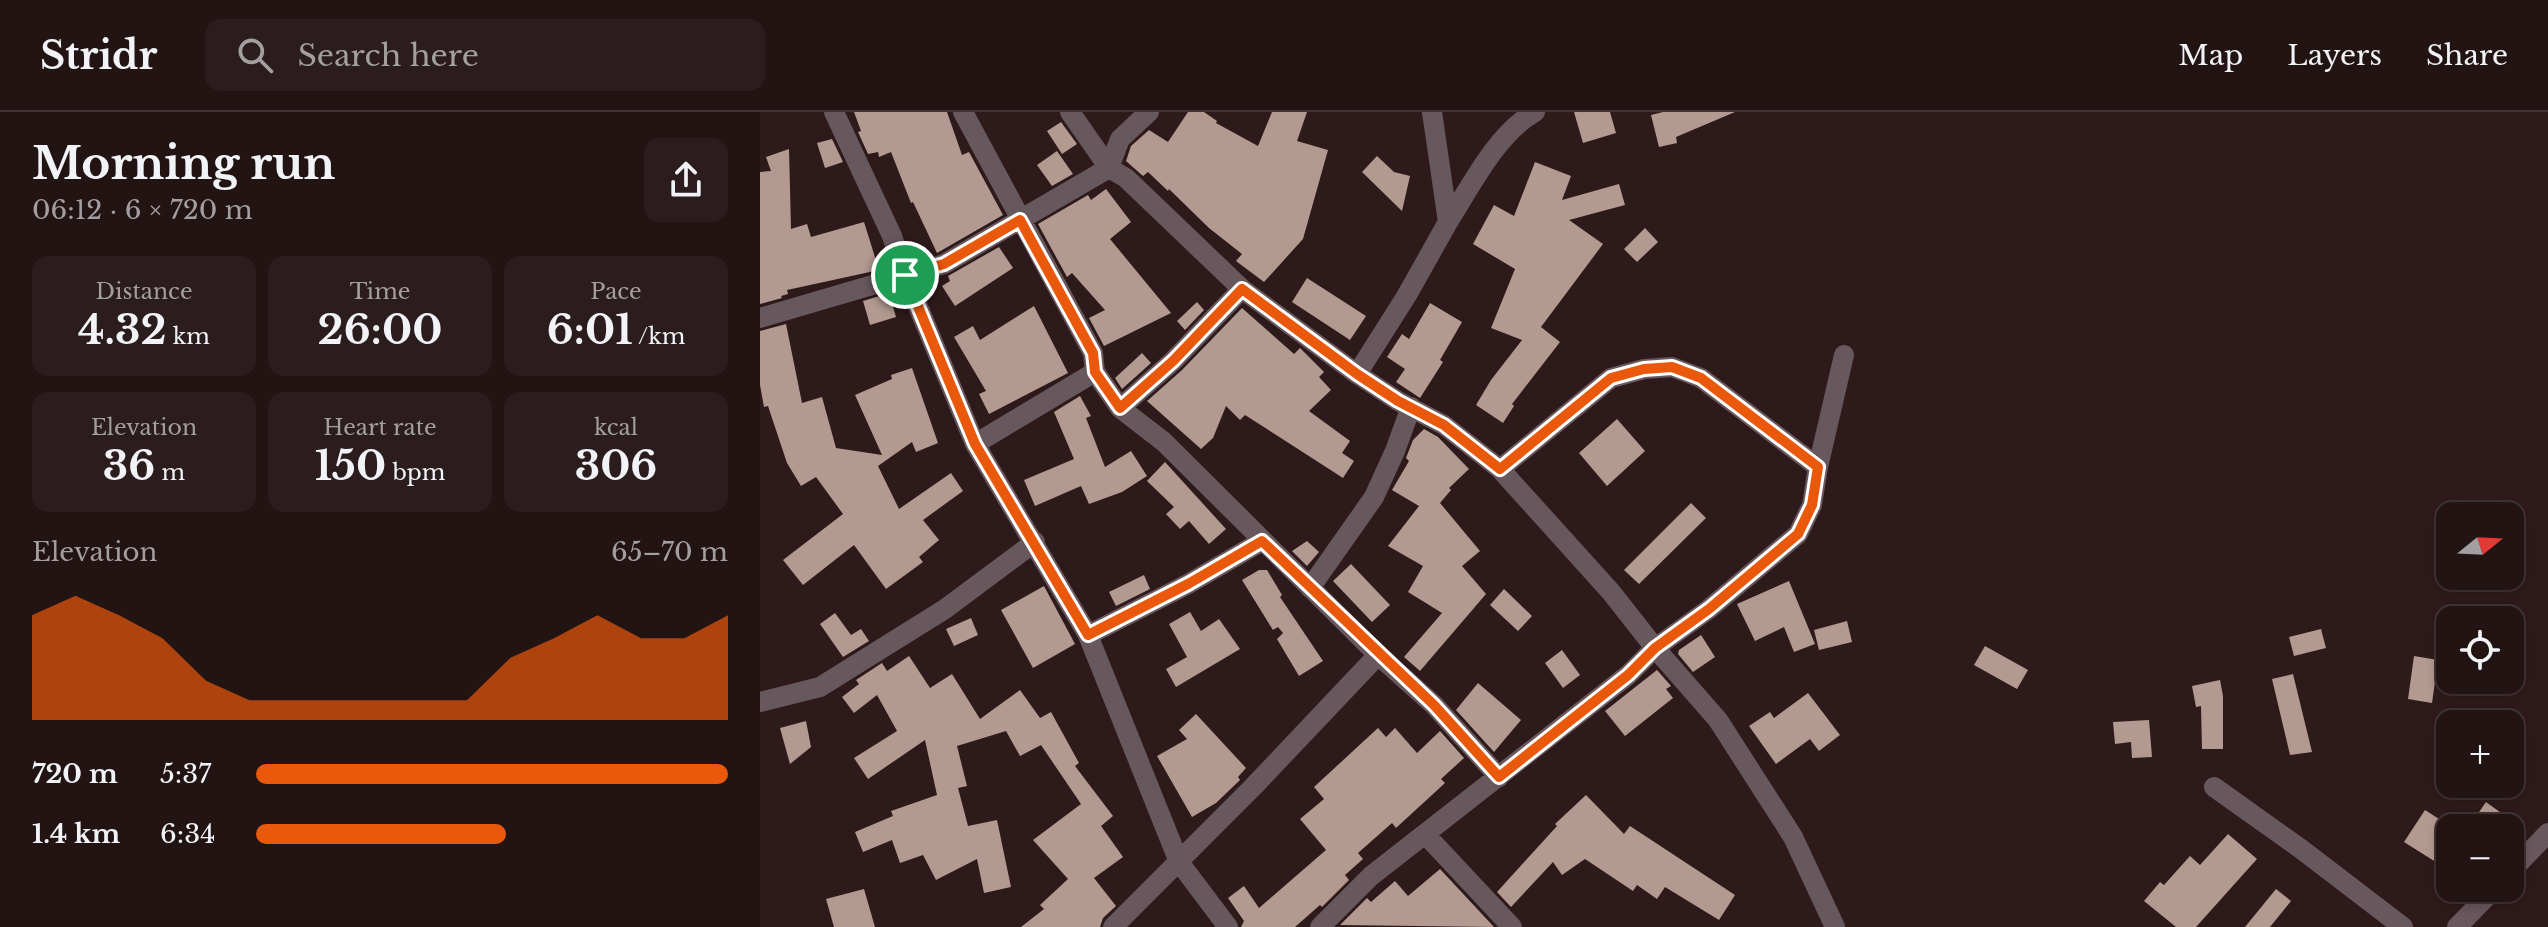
<!DOCTYPE html>
<meta charset="utf-8">
<style>
:root{--surface:#231414;--page:#2b1d1d;--text:#f1f3f6;--muted:#a39ea0;--line:#403334;--accent:#ea580c}
body{margin:0;font-family:"Libre Baskerville",serif;background:var(--page);color:var(--text);height:100vh;display:flex;flex-direction:column;font-size:30px;white-space:nowrap}
*{box-sizing:border-box;margin:0}
p{font-size:26px;color:var(--muted)}
.icon{flex:none;width:44px;height:44px;fill:none;stroke:currentColor;stroke-width:2;stroke-linecap:round;stroke-linejoin:round}
.map{position:relative;flex:1;overflow:hidden}
.side{display:flex;flex-direction:column;background:var(--surface);width:760px}
.side>*{flex:none}
.needle{width:52px;rotate:72deg}
.controls{position:absolute;left:1676px;top:390px;display:grid;gap:16px}
.controls a{display:grid;place-items:center;width:88px;height:88px;border-radius:16px;background:var(--surface);box-shadow:0 4px 12px #0003,0 0 0 2px var(--line);font-size:40px}
.pin{position:absolute;display:grid;place-items:center;width:68px;height:68px;color:#fff;margin:-34px;border:4px solid #fff;border-radius:50%;box-shadow:0 2px 8px #0007}
.round{display:grid;place-items:center;flex:none;width:84px;height:84px;border-radius:16px;background:var(--page)}
.summary{display:flex;align-items:center;justify-content:space-between;height:136px;padding:0 32px}
h1{font-size:44px;font-weight:800;line-height:60px}
.figures{display:grid;grid-template-columns:repeat(3,1fr);gap:12px;height:136px;padding:8px 32px}
.figures div{display:grid;align-content:center;border-radius:16px;background:var(--page);text-align:center}
.figures b{font-size:40px;font-weight:800}
.figures small{font-size:22px;font-weight:400}
.figures p{font-size:22px}
.chart{height:224px;padding:16px 32px}
.chart p{display:flex;justify-content:space-between}
.chart svg{width:100%;height:144px;margin-top:8px;fill:var(--accent);opacity:.7}
ul{padding:0 32px;list-style:none;font-size:26px}
li{display:grid;grid-template-columns:128px 96px 1fr;align-items:center;height:60px}
li i{height:20px;border-radius:10px;background:var(--accent)}
header{display:flex;align-items:center;gap:48px;box-sizing:border-box;height:112px;padding:0 40px;background:var(--surface);border-bottom:2px solid var(--line)}
header strong{font-size:38px}
nav{display:flex;gap:44px;margin-inline-start:auto;font-size:28px}
.search{width:560px;height:72px;background:var(--page);display:flex;align-items:center;gap:20px;box-sizing:border-box;padding:0 28px;border-radius:16px;color:var(--muted);font-size:30px}
main{display:flex;flex:1;min-height:0}
.map>svg:first-child{display:block}
.building{fill:#b39a90}
.lines{fill:none;stroke-linecap:round;stroke-linejoin:round}
.minor{stroke:#67585e;stroke-width:20}
.route-casing{stroke:#fff;stroke-width:16}
.route{stroke:#ea580c;stroke-width:10}
</style>
<header>
<strong>Stridr</strong>
<div class="search"><svg class="icon" aria-label="search" viewBox="0 0 24 24"><circle cx="10" cy="10" r="6"/><path d="M15 15l6 6"/></svg>Search here</div>
<nav><a>Map</a><a>Layers</a><a>Share</a></nav>
</header>
<main>
<section class="side">
<div class="summary"><div><h1>Morning run</h1><p>06:12 · 6 × 720 m</p></div><a class="round"><svg class="icon" aria-label="share" viewBox="0 0 24 24"><path d="M12 15V3M7 8l5-5 5 5M5 13v7h14v-7"/></svg></a></div>
<div class="figures">
<div><p>Distance</p><b>4.32<small> km</small></b></div>
<div><p>Time</p><b>26:00</b></div>
<div><p>Pace</p><b>6:01<small> /km</small></b></div>
</div>
<div class="figures">
<div><p>Elevation</p><b>36<small> m</small></b></div>
<div><p>Heart rate</p><b>150<small> bpm</small></b></div>
<div><p>kcal</p><b>306</b></div>
</div>
<div class="chart"><p><span>Elevation</span>65–70 m</p>
<svg viewBox="0 0 160 44" preserveAspectRatio="none"><path d="M0 44V12L10 6L20 12L30 19L40 32L50 38L60 38L70 38L80 38L90 38L100 38L110 25L120 19L130 12L140 19L150 19L160 12V44z"/></svg>
</div>
<ul>
<li><b>720 m</b>5:37<i style="width:100%"></i></li>
<li><b>1.4 km</b>6:34<i style="width:53%"></i></li>
</ul>
</section>
<div class="map">
<svg width="1788" height="815" viewBox="0 0 1788 815">
<rect width="100%" height="100%" fill="#2f1a1b"/>
<!-- building -->
<path class="building" d="M94,0H187L202,43L209,40L243,103L177,141L153,90L151,91L131,40L119,45L118,40L108,42L98,20L101,19Z
M428,0H444L457,9L456,11L498,34L512,0H547L537,29L568,38L543,127L504,170L476,149L482,142L449,116L409,77L408,79L388,60L383,64L366,49L371,34L389,18L408,30Z
M814,0H850L856,21L823,31Z
M903,0H975L916,25L917,31L899,35L891,3Z
M301,10L317,32L302,42L287,19Z
M72,27L83,50L65,56L57,31Z
M29,37L31,117L47,112L51,125L104,110L119,158L27,178L28,182L21,184L22,186L0,192V60L11,59L6,45Z
M297,39L313,62L292,74L277,53Z
M617,44L634,60L650,64L642,99L602,60Z
M775,50L811,64L802,88L859,72L865,93L809,108L843,132L781,215L800,230L752,292L754,294L743,311L716,293L731,268L762,228L731,216L755,157L713,132L734,93L754,104Z
M346,77L371,110L350,127L411,201L344,234L329,206L345,198L312,161L307,165L278,112L328,83L331,88Z
M885,116L898,130L877,150L864,137Z
M239,135L253,156L195,194L182,174L190,169L188,164Z
M547,166L606,204L590,228L532,190Z
M126,182L130,184L136,205L110,213L103,189Z
M437,190L444,198L425,218L417,209Z
M670,191L702,210L680,248L683,250L660,286L636,270L645,257L627,245L642,222L649,227Z
M274,194L308,261L229,302L219,282L226,279L194,225L213,214L220,228Z
M482,196L534,242L540,236L564,260L559,265L571,278L549,299L590,329L582,341L594,349L583,366L485,303L480,308L466,294L453,326L441,337L387,289L422,258Z
M26,212L42,291L62,285L76,336L122,343L95,283L132,267L131,263L152,256L178,331L156,340L152,330L118,354L139,397L191,361L203,379L163,408L179,428L159,445L163,450L126,477L94,433L43,473L23,448L83,402L56,365L41,374L27,351L8,294L4,295L0,273V219Z
M382,241L391,251L362,277L355,266Z
M320,284L331,304L326,306L345,355L371,339L387,364L362,380L329,392L321,374L275,394L264,368L314,347L294,300Z
M857,307L885,339L847,374L819,341Z
M664,317L678,325L709,357L689,376L691,378L680,391L720,439L702,454L726,482L660,559L644,545L682,501L648,480L663,454L628,434L659,394L632,378L649,349L646,346L653,328Z
M405,350L466,417L449,432L429,409L420,417L406,402L414,395L387,369Z
M931,391L946,406L879,472L864,458Z
M547,429L559,440L547,454L532,439Z
M591,452L630,493L612,510L573,469Z
M499,458H507L522,483L520,485L563,549L539,564L517,527L523,521L518,515L513,518L482,468Z
M384,463L390,477L356,494L349,480Z
M1029,469L1055,532L1034,540L1024,515L995,529L977,492Z
M284,474L315,532L273,556L241,498Z
M744,477L772,504L758,519L730,493Z
M430,500L441,519L459,507L480,537L416,575L406,557L427,545L409,512Z
M75,501L91,523L101,517L109,529L83,545L60,512Z
M211,506L218,523L194,534L186,517Z
M1087,509L1092,530L1059,538L1054,518Z
M1561,517L1566,536L1534,544L1529,525Z
M941,523L955,545L933,560L918,542L919,538Z
M1225,534L1268,558L1257,577L1214,553Z
M802,538L820,563L803,576L785,551Z
M149,544L170,576L192,562L220,607L260,578L280,606L291,600L319,651L315,654L353,704L341,714L363,745L334,766L356,794L343,806L340,815H261L284,797L280,793L308,767L273,728L321,692L281,633L260,644L246,619L197,634L207,674L198,676L208,714L237,708L251,775L224,781L217,747L176,768L163,743L140,751L132,728L103,740L95,720L133,704L131,699L177,683L165,628L108,667L94,646L137,619L117,583L94,601L82,585L99,572L96,568L122,551L127,559Z
M1654,544L1678,548L1672,591L1648,587Z
M897,558L911,574L906,577L913,586L865,624L845,599Z
M1533,562L1552,640L1530,643L1512,567Z
M1460,568L1463,584V637H1442L1441,594L1436,595L1432,574Z
M718,571L761,608L734,640L696,598Z
M1048,581L1080,623L1059,639L1050,627L1016,652L989,614L1010,600L1014,606Z
M436,602L486,656L478,665L480,668L456,691L432,705L397,644L427,627L419,618Z
M1389,608L1392,645L1372,646L1371,630L1355,632L1353,610Z
M46,609L51,635L30,652L20,616Z
M618,616L626,625L635,616L657,641L680,619L704,646L681,667L685,671L636,716L632,711L598,741L603,747L585,763L589,768L562,795L560,793L535,815H481L484,809L468,786L484,774L499,796L566,738L540,707L564,687L554,675Z
M826,683L864,722L870,714L975,783L959,808L905,775L897,787L877,773L873,779L825,747L802,763L793,750L751,795L737,780L797,714L795,712Z
M1726,690L1744,703L1735,716H1708Z
M1665,698L1690,714V759L1644,730Z
M1468,722L1497,747L1436,815H1416L1384,789L1400,770L1404,773L1430,744L1440,753Z
M680,757L734,815L580,813L607,786L611,790L635,769L648,784Z
M104,777L115,815H74L66,787Z
M1516,777L1531,789L1510,815H1485Z"/>
<g class="lines">
<!-- minor -->
<path class="minor" d="M74,0L132,124L145,163L215,332L328,523L419,750L468,815
M203,0L333,241L335,260
M310,0L349,56L366,66L482,177L597,262L638,289L684,313L740,357L851,480L895,536L958,608L1033,725L1075,815
M688,110C711,74 737,21 775,0
M0,206L184,152L349,56L360,27L389,0
M597,262L647,183L688,110L672,0
M360,296L413,249L482,177
M215,332L335,260L360,296L404,330L618,543L674,593L739,665
M740,357L851,266L884,257L912,255L941,266L1058,355
M550,476L614,385L635,339L651,295
M328,523L428,472L502,429
M0,590L60,575L185,497L275,430
M1454,675L1541,737L1643,815
M665,722L752,815
M1750,760L1788,721
M353,815L493,675L618,543
M560,815L611,764L868,563L895,536L949,497L1038,422L1052,393L1058,355L1084,243
M1697,815L1735,776"/>
</g>
<g class="lines">
<defs>
<path id="route" d="M260,108L333,241L335,260L360,296L413,249L482,177L597,262L638,289L684,313L740,357L851,266L884,257L912,255L941,266L1058,355L1052,393L1038,422L949,497L895,536L868,563L739,665L674,593L502,429L428,472L328,523L215,332L145,163L184,152Z"/>
</defs>
<!-- route casing -->
<use href="#route" class="route-casing"/>
<!-- route -->
<use href="#route" class="route"/>
</g>
</svg>
<div class="controls">
<a><svg class="needle" viewBox="-14 -14 28 28"><path d="M0-13l5 13h-10z" fill="#e53935"/><path d="M0 13l5-13h-10z" fill="#a39ea0"/></svg></a>
<a><svg class="icon" aria-label="locate" viewBox="0 0 24 24"><circle cx="12" cy="12" r="6"/><path d="M12 2v4M12 18v4M2 12h4M18 12h4"/></svg></a>
<a>+</a>
<a>−</a>
</div>
<div class="pin" style="left:145px;top:163px;background:#1e9e55"><svg class="icon" aria-label="arrive" viewBox="0 0 24 24"><path d="M6 21V4h12l-3 4 3 4H6"/></svg></div>
</div>
</main>
